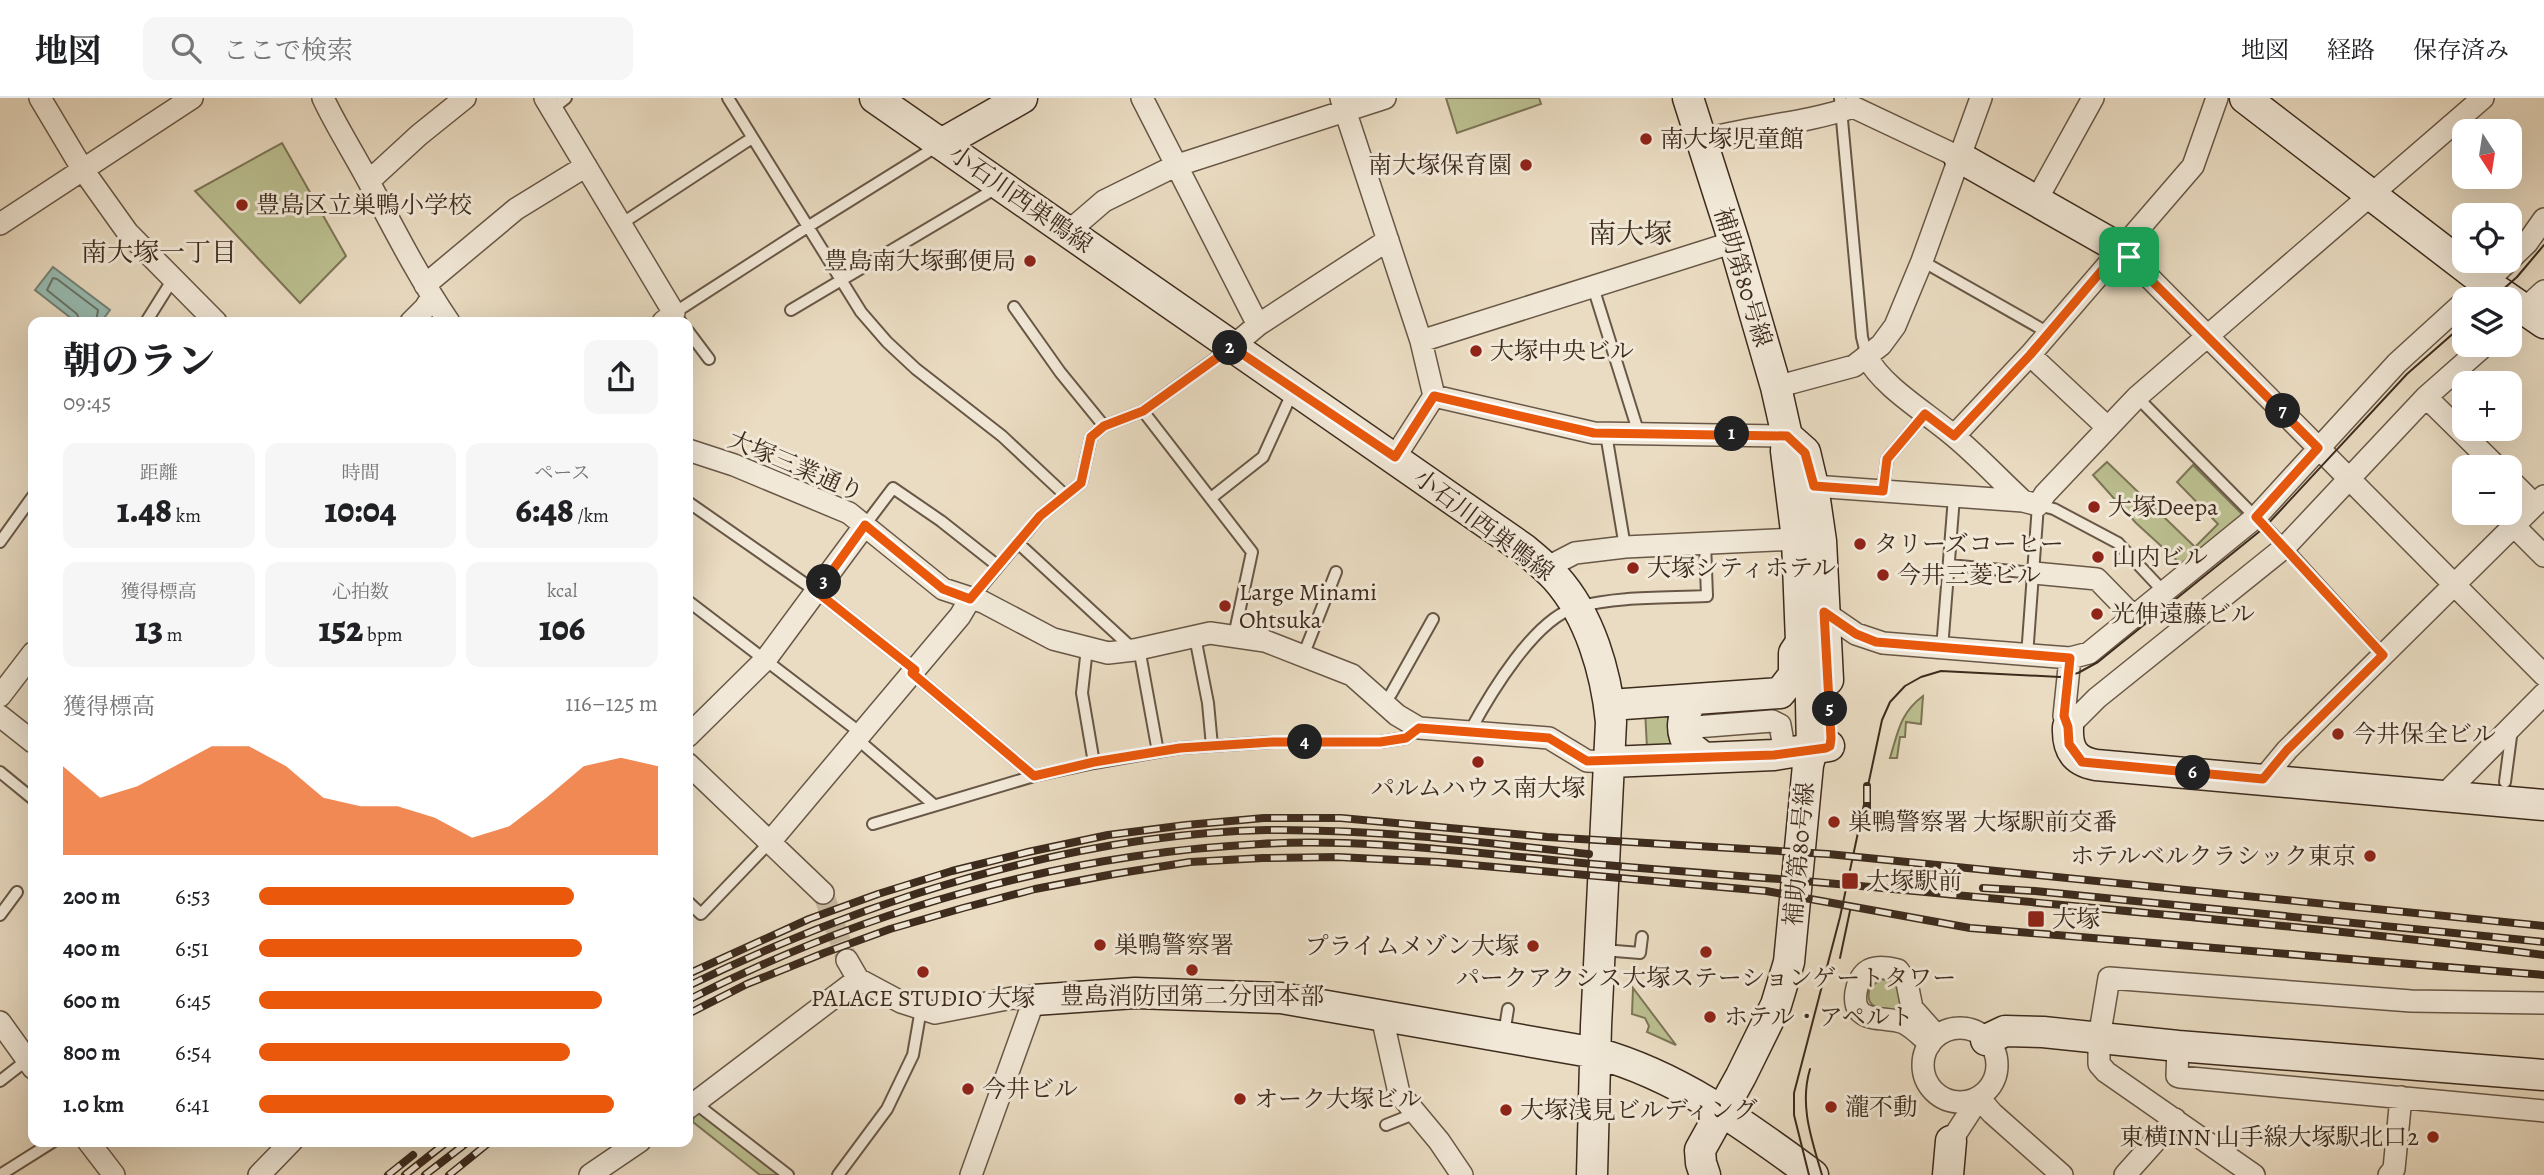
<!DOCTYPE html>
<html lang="ja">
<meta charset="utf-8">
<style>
:root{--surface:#fff;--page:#f6f6f6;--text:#202124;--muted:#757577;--line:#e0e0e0;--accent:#ea580c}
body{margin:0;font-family:Alegreya,"Noto Serif JP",serif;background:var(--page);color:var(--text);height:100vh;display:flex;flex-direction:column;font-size:26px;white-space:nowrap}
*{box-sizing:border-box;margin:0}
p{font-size:23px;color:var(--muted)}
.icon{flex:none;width:38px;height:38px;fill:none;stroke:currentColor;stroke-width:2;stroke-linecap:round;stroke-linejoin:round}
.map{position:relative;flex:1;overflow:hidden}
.side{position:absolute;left:28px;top:219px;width:665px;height:830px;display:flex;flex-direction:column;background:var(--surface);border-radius:14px;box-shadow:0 7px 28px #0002}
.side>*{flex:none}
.needle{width:46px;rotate:168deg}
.fabs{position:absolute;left:2452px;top:21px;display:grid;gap:14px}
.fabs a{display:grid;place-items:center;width:70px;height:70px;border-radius:14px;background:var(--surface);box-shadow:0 7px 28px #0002;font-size:35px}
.pin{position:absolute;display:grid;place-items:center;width:60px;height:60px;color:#fff;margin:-30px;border-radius:14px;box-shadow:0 4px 10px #0006}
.km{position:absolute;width:35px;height:35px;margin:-18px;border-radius:50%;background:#222;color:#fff;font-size:19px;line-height:35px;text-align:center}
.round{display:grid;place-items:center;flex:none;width:74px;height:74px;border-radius:14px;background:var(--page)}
.headline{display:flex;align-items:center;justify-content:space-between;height:119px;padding:0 35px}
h1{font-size:38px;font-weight:800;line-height:52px}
.stats{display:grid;grid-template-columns:repeat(3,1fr);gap:10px;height:119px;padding:7px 35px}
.stats div{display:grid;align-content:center;border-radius:14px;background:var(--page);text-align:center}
.stats b{font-size:35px;font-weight:800}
.stats small{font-size:19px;font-weight:400}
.stats p{font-size:19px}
.chart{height:196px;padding:14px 35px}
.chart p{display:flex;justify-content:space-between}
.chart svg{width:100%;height:126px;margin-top:7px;fill:var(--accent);opacity:.7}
ul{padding:0 35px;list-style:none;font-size:23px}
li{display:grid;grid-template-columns:112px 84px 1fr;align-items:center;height:52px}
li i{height:18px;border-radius:9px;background:var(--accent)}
header{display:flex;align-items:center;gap:42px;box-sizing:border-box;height:98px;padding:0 35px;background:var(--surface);border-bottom:2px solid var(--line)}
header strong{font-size:33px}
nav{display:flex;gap:38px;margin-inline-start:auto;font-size:24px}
.search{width:490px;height:63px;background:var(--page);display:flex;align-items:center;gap:18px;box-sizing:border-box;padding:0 24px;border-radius:14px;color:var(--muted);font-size:26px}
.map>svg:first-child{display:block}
.green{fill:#bbbf90;stroke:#7c7556;stroke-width:2}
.water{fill:#98bcb2;stroke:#748276;stroke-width:2}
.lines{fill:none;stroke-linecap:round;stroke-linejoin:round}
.shore{stroke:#6a7468;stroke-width:2}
.street-tunnel{stroke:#c7b9a1;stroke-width:21;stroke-dasharray:21 10;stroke-linecap:butt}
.lane-casing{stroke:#685746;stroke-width:14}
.street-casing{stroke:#685746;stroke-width:24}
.secondary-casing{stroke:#3d2b1d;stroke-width:33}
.lane{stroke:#f1e8d7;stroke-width:10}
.street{stroke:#f1e8d7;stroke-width:21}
.secondary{stroke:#f1e8d7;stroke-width:30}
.tram{stroke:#3d2b1d;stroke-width:2}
.rail-casing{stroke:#3d2b1d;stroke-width:8}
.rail{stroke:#f1e8d7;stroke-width:5;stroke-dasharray:16;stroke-linecap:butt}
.route-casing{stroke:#fff;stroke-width:14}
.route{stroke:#ea580c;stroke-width:9}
.poi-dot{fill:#8f2418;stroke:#f1e8d7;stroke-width:2.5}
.labels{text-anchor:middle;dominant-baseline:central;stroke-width:6;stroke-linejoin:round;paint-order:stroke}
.poi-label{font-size:24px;fill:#3d2b1d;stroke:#f1e8d7;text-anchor:start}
.street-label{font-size:24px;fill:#3d2b1d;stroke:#f1e8d7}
.neighbourhood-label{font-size:26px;fill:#3d2b1d;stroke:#f1e8d7}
.quarter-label{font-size:28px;fill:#3d2b1d;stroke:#f1e8d7}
</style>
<header>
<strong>地図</strong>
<div class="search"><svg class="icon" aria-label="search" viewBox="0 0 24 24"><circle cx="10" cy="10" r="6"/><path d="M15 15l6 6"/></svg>ここで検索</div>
<nav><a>地図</a><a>経路</a><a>保存済み</a></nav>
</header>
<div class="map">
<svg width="2544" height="1077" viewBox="0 0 2544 1077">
<rect width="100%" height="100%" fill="#eadcc2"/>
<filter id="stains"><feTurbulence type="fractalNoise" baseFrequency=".00286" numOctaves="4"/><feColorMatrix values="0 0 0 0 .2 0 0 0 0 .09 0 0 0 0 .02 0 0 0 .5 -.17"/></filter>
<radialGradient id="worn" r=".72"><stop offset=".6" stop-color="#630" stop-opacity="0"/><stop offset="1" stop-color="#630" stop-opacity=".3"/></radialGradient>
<!-- green -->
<path class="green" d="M1446,0H1539L1541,6L1457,35Z
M282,45L346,158L300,205L195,93Z
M2107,364L2195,449L2218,426L2177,384L2193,367L2243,417L2183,468L2136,425L2093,377Z
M1923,598L1921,626L1906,624L1905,639H1900L1897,660H1890C1898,634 1900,615 1923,598Z
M1645,612L1678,613L1680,649L1647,650Z
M1882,881L1895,884L1899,890L1902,911L1899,913C1882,911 1863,912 1870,889Z
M1633,890L1676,947L1647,934L1649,928L1645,920L1632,916Z
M700,1014L782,1077H760L693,1024L694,1017Z"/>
<!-- water -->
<path class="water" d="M53,169L110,212L101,224H76L35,192Z"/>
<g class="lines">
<!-- shore -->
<path class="shore" d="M80,224L77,216L47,192L53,180L57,181L98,212L96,224"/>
<!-- street-tunnel -->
<path class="street-tunnel" d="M823,795L847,862"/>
<defs>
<path id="lane" d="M728,0L861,214L887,244L916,271L1002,338L1065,397
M1840,0L1862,239L1867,259
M552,11L566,0
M621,126L752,40
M1922,163L2047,234
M1593,189L1639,336
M1014,209L1060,274L1104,328
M791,212L998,89
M146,224L173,181
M681,224L674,215L809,128L939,47
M688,233L709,261
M2137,299L2285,449L2383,557
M1143,313L1252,454L1234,538
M1606,336L1625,449
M1883,393L1887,361L1925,316
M1211,400L1263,359L1293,293
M688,404L817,494L915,572
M865,427L893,390L941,423L998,468
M0,444L33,398
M1018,445L1134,552
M1949,467L2034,475
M972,500L1040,418L1081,385L1091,339L1104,328L1143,313L1230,250
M688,503L862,636L863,646L934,707
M1195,539L1208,605L1212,648
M1087,550L1082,595L1094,665
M1139,550L1158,654
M1942,551L1954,399
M1303,558L1336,474
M2027,558L2038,407L2054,411L2118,445L2164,494
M912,575L1034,678
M1382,605L1391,596L1433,521
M1470,633C1490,596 1535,520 1577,509C1618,498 1665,500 1707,498L1705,445
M0,674L33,701
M2505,684L2512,631
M873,726L1034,678L1094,665L1180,650L1273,644H1380L1406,640L1419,630
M688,804L701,816L769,745
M0,817L17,794
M1603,852L1640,855L1642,839
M1504,936L1508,911
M0,983L27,962
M695,1005L788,1077
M1386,1027L1416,1015
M0,1077L54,1043
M838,1077L887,1011L913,957L921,911"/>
<path id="street" d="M40,0L83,72L128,135L216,224
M323,0C337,30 355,57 370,86C395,133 419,180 449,224
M545,0L674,215L663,224
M1142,0L1258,227
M1341,0L1421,243L1434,298L1395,359
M1702,42C1751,28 1804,26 1853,9L1959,59
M369,83L419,37L465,0
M2036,103L2093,0
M0,126L192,0
M1068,134L1104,103L1175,68L1385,0
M2121,151L2544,577
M425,187L516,111L586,68
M2477,193L2527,145L2544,121
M411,224L425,210L432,199
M2510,224L2544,193
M1421,243L1734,144
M1232,249L1258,227L1388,142
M2030,257L2107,329
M1867,259C1882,289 1929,316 1955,339C1979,359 2000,382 2023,403
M1776,289L1854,268L1881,247L1895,228L1922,163L1981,0
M1434,298L1594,335L1787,338
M2426,299L2497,369
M1954,338L2030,257L2193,68L2217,0
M688,352L734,367L849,415L943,491L983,504L1053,541L1108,555L1134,552L1210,535L1265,543L1352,577L1397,617L1419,630L1549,640L1587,663L1610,664
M2510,382L2535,407
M1813,388L2023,403L2038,407L2045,396L2137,299L2483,0
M2513,427L2544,458
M1546,470L1575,455L1625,449L1797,441
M2034,475L2097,481L2134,519
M1824,514L1856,536L1883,545L2070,560L2089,555L2256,419L2397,265L2464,204
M2070,560L2064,618L2068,629L2097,600L2285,449L2426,299L2485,247
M0,598L33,555
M0,618L33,644
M1683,630L1772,623L1780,627L1783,644L1774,657
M688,638L766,561L865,427
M688,666L823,795
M2263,681L2287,652L2544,398
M2444,697L2544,596
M769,745L960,518L970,501
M847,862L858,881L901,904L935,915L1012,900L1034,902L971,1077
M1382,919L1399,995L1439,1043L1462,1077
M0,924L33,970
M1923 967a37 37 0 1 1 74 0a37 37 0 1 1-74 0Z
M1930,946C1922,939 1914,930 1904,925C1885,917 1851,928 1856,894C1857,887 1861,878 1866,874C1875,867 1888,870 1898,872L1907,885L1912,910L1937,938
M2178,948L2177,978L2180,979L2544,1013
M688,1010L858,881
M88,1043L114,1077
M1951,1043L1979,1000L1992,1015L2062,1077
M259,1077L292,1043
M590,1077L640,1043
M2125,1077L2175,1021
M2254,1077L2106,974L2099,966V940L2109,880L2411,903L2544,905
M2389,1077L2394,1071L2401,999"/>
<path id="secondary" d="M875,0L1524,451C1535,460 1546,469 1556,480C1590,518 1606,574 1611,624L1596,928L1592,1077
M1688,0L1734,144L1776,289L1787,338L1786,353L1797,441L1801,544L1810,556L1812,652L1808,667L1789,864L1776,907L1741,978L1700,1052L1701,1065L1705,1077
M2245,0L2486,185L2544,225
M941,46L1022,0
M1959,59L2121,151
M1787,338L1805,354L1813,388L1821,443L1828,582
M1694,601C1683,613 1678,633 1690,648C1693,652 1699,656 1703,659
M1610,607L1780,595L1794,577V555L1800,546
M2068,629C2067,651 2074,663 2096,667L2544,707
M1610,664L1774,657L1829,648
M1034,902L1135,895L1281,900L1596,955C1679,978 1745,1027 1813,1077
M1986,942L2005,933L2043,934L2178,948L2544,977
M1948,1077L1951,1043"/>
</defs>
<!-- lane casing -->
<use href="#lane" class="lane-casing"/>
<!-- street casing -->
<use href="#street" class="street-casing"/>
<!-- secondary casing -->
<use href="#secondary" class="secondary-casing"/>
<!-- lane -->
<use href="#lane" class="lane"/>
<!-- street -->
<use href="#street" class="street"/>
<!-- secondary -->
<use href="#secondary" class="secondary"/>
<!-- tram -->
<path class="tram" d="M2492,201L2517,179L2544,147
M1840,860L1851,808
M1810,971C1799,1008 1812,1042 1822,1077
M1809,1077L1794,1017V995L1840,819L1882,622L1890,604L1905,588L1921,579L1941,573L2060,579L2078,575L2098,564L2265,429L2407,276L2464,226"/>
<defs>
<path id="rail" d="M1867,688V714
M1983,790L2035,793L2544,844
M688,876L809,821L878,796L952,773L1028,754L1108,737L1186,727L1264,720H1341L1547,739L1828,756L2544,828
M688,888C862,803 1072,736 1267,732C1375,731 1482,744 1589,756
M688,902C865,812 1061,756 1260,746C1360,740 1462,754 1562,763C1673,774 1783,780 1893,791C2110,812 2328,830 2544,857
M688,916L747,886L824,855L890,831L963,810L1035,791L1114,776L1190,764L1263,760L1338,759L1438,764L1766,793L1970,830L2544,877
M388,1077L413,1057
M405,1077L448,1043
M425,1077L469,1043
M449,1077L491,1043"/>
</defs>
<!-- rail casing -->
<use href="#rail" class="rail-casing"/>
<!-- rail -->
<use href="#rail" class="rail"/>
</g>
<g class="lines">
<defs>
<path id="route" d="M2120,151L2318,350L2256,419L2383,557L2287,652L2263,681L2082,664L2069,646L2068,629L2064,618L2070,560L1876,544L1856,536L1824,514L1831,640L1830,648L1826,650L1774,657L1587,663L1549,640L1419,630L1406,640L1380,644H1273L1180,650L1094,664L1034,678L912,575L915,572L817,494L865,427L943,491L970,501L1040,418L1081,385L1091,339L1104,328L1143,313L1232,249L1395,359L1434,298L1594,335L1787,338L1805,355L1814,388L1883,393L1887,361L1925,316L1954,338L2030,257Z"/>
</defs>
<!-- route casing -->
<use href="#route" class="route-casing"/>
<!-- route -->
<use href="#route" class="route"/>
</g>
<!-- markers -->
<g class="poi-dot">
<circle cx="1646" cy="41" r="7"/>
<circle cx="1526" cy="67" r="7"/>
<circle cx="242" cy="107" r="7"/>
<circle cx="1030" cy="163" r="7"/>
<circle cx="1476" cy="253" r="7"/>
<circle cx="2094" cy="409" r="7"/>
<circle cx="1860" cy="446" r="7"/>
<circle cx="2098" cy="459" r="7"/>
<circle cx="1633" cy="470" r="7"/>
<circle cx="1883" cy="477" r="7"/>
<circle cx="1225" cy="508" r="7"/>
<circle cx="2097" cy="516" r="7"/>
<circle cx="2338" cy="636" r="7"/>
<circle cx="1478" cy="664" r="7"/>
<circle cx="1834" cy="724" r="7"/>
<circle cx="2370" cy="758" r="7"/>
<rect x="1841" y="774" width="18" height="18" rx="3.5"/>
<rect x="2027" y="812" width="18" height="18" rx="3.5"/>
<circle cx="1100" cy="847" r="7"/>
<circle cx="1533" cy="848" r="7"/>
<circle cx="1706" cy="854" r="7"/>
<circle cx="1192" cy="872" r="7"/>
<circle cx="923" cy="874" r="7"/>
<circle cx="1710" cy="919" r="7"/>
<circle cx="968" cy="991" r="7"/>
<circle cx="1240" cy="1001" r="7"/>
<circle cx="1831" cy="1009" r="7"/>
<circle cx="1506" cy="1012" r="7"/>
<circle cx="2433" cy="1039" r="7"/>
</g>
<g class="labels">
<!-- poi labels -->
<g class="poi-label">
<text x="1660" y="41">南大塚児童館</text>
<text x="1512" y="67" text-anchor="end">南大塚保育園</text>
<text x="256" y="107">豊島区立巣鴨小学校</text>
<text x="1016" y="163" text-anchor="end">豊島南大塚郵便局</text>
<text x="1490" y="253">大塚中央ビル</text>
<text x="2108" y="409">大塚Deepa</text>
<text x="1874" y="446">タリーズコーヒー</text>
<text x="2112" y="459">山内ビル</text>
<text x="1647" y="470">大塚シティホテル</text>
<text x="1897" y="477">今井三菱ビル</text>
<text x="1239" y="494">Large Minami<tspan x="1239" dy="28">Ohtsuka</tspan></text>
<text x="2111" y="516">光伸遠藤ビル</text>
<text x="2352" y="636">今井保全ビル</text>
<text x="1478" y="690" text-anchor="middle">パルムハウス南大塚</text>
<text x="1848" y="724">巣鴨警察署 大塚駅前交番</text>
<text x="2356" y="758" text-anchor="end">ホテルベルクラシック東京</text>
<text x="1866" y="783">大塚駅前</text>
<text x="2052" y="821">大塚</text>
<text x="1114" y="847">巣鴨警察署</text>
<text x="1519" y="848" text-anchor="end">プライムメゾン大塚</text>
<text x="1706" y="880" text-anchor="middle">パークアクシス大塚ステーションゲートタワー</text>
<text x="1192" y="898" text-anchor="middle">豊島消防団第二分団本部</text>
<text x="923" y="900" text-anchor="middle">PALACE STUDIO 大塚</text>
<text x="1724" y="919">ホテル・アペルト</text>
<text x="982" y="991">今井ビル</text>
<text x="1254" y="1001">オーク大塚ビル</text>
<text x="1845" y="1009">瀧不動</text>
<text x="1520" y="1012">大塚浅見ビルディング</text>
<text x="2419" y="1039" text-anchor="end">東横INN 山手線大塚駅北口2</text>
</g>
<!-- street labels -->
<g class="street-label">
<text transform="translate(1021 101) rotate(35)">小石川西巣鴨線</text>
<text transform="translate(1743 179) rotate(73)">補助第80号線</text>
<text transform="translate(796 368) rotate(23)">大塚三業通り</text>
<text transform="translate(1484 427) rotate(37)">小石川西巣鴨線</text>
<text transform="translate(1799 756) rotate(-85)">補助第80号線</text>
</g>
<!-- neighbourhood labels -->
<g class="neighbourhood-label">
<text x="159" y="154">南大塚一丁目</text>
</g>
<!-- quarter labels -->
<g class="quarter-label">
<text x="1630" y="136">南大塚</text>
</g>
</g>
<rect width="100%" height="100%" filter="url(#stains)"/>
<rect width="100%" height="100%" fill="url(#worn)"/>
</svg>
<div class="fabs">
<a><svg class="needle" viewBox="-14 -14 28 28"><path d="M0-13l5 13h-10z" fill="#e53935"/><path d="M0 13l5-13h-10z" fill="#757577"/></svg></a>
<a><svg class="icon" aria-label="locate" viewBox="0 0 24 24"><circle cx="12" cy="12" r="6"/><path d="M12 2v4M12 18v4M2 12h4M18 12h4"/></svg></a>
<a><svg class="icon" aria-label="layers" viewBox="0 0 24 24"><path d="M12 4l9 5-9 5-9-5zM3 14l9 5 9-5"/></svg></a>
<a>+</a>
<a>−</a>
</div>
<div class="pin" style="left:2129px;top:159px;background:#1e9e55"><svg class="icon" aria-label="arrive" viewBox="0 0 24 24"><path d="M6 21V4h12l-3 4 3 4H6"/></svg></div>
<b class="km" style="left:1732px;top:336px">1</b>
<b class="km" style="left:1230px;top:250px">2</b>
<b class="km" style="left:824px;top:484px">3</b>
<b class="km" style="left:1305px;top:644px">4</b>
<b class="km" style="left:1830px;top:611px">5</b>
<b class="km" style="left:2193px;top:675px">6</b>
<b class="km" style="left:2283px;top:313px">7</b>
<section class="side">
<div class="headline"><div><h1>朝のラン</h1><p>09:45</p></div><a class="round"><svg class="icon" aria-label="share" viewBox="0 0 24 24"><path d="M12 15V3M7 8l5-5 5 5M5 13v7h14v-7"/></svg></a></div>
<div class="stats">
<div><p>距離</p><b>1.48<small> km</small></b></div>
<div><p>時間</p><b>10:04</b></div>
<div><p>ペース</p><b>6:48<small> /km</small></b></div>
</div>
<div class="stats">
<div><p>獲得標高</p><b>13<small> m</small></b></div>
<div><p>心拍数</p><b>152<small> bpm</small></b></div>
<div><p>kcal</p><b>106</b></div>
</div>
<div class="chart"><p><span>獲得標高</span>116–125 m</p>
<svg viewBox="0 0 160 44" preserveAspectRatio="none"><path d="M0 44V13L10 24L20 20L30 13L40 6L50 6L60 13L70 24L80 27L90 27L100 31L110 38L120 34L130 24L140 13L150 10L160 13V44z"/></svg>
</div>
<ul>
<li><b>200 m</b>6:53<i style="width:79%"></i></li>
<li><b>400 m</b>6:51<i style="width:81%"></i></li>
<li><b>600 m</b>6:45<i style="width:86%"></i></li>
<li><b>800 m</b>6:54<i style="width:78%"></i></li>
<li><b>1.0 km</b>6:41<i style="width:89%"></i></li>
</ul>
</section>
</div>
